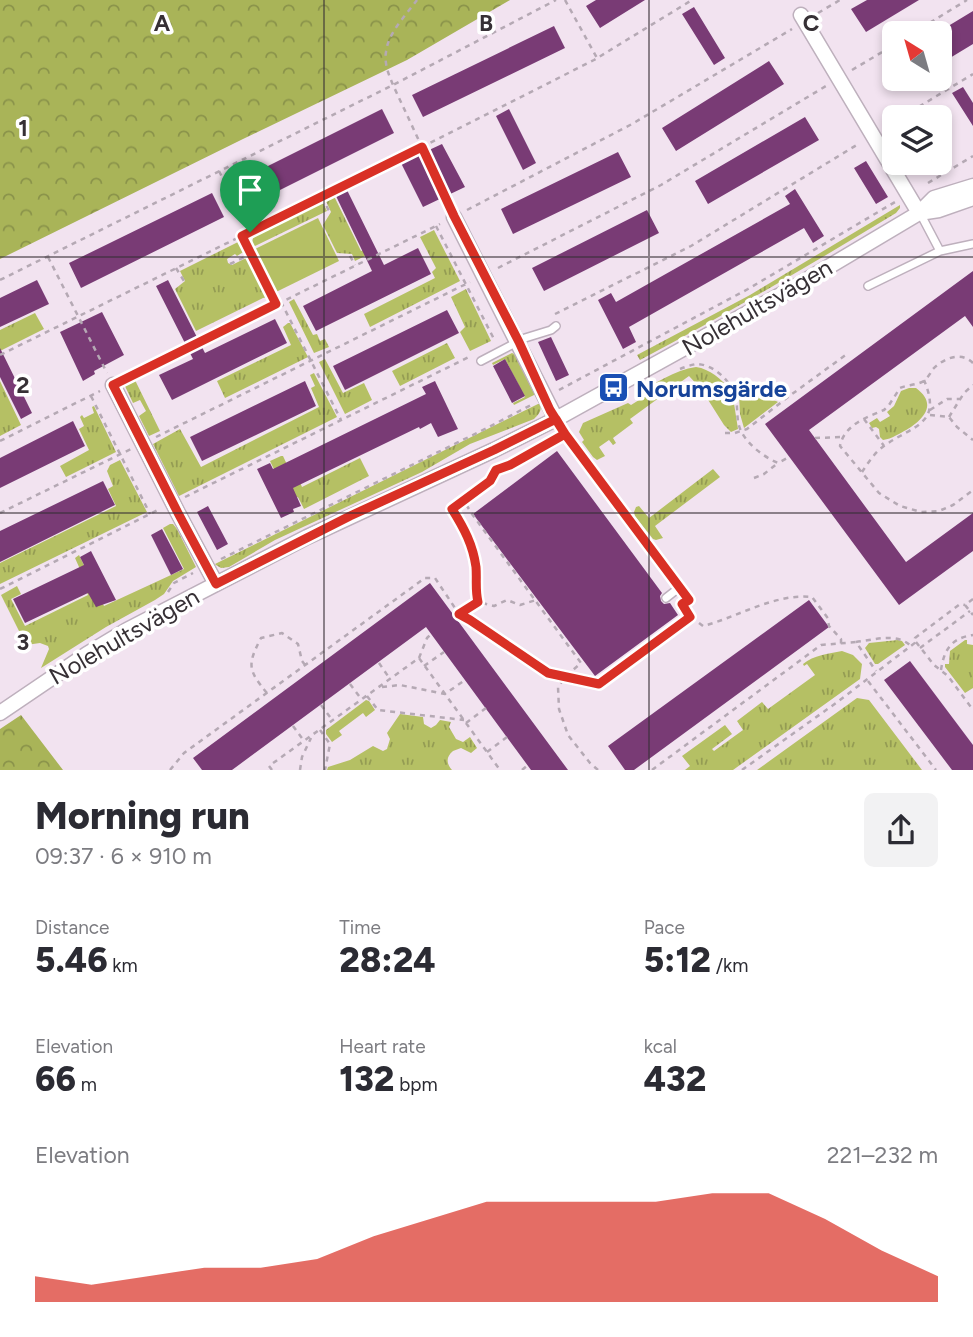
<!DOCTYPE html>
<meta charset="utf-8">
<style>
:root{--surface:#fff;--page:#f2f2f3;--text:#2b2b33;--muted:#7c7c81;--accent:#d93025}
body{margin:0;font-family:Figtree,sans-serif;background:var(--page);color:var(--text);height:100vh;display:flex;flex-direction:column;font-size:26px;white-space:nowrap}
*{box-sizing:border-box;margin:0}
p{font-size:23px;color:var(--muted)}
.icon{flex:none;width:38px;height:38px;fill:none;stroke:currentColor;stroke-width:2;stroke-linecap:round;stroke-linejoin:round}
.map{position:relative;height:770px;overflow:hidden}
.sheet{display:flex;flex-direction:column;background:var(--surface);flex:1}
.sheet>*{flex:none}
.needle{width:46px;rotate:323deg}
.tools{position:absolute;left:882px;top:21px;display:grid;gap:14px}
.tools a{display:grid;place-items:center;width:70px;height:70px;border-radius:10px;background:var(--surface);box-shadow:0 4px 10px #0003;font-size:35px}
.pin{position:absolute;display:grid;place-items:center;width:60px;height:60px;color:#fff;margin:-72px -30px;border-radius:50% 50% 50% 0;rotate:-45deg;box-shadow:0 0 7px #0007}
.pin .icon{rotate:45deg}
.round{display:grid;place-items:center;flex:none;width:74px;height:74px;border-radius:10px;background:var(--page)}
.summary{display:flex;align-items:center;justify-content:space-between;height:119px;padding:0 35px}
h1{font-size:38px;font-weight:800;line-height:52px}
.stats{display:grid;grid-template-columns:repeat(3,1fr);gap:10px;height:119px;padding:7px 35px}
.stats div{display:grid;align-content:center}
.stats b{font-size:35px;font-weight:800}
.stats small{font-size:19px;font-weight:400}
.stats p{font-size:19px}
.chart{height:196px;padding:14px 35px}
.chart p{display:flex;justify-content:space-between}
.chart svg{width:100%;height:126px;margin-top:7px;fill:var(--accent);opacity:.7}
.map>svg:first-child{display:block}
.grass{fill:url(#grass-tufts)}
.forest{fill:url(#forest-crowns)}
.pitch{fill:#b5c064}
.building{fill:#793b75}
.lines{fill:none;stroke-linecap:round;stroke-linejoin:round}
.service-casing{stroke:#beb0bd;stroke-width:10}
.minor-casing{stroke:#beb0bd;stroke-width:17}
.path{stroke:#b5a9b4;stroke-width:2.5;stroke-dasharray:5 5;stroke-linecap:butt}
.service{stroke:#fff;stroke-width:7}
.minor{stroke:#fff;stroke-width:14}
.route-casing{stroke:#fff;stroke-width:14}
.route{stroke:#d93025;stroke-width:9}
.grid{fill:none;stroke:#363035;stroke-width:2;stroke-opacity:0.55}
.labels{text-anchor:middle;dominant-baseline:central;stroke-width:7;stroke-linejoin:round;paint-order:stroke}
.street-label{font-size:24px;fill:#363035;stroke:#fff}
.transit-label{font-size:24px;font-weight:bold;fill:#164399;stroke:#fff;text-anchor:start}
.grid-label{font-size:23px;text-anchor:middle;font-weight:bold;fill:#363035;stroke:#fff;stroke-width:7;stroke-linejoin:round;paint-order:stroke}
</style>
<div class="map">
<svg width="973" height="770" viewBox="0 0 973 770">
<defs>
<pattern id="grass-tufts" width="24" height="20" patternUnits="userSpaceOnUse" patternTransform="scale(1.75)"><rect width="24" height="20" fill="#b5c064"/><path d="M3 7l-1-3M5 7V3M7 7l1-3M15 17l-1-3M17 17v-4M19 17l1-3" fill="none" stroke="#949c53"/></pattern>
<pattern id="forest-crowns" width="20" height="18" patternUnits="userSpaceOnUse" patternTransform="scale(1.75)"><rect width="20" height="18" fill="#a9b458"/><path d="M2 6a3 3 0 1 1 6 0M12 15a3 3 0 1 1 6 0" fill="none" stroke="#8a934a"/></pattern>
</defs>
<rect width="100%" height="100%" fill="#f2e3f0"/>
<!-- grass -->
<path class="grass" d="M333,194L361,251L369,248L371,253L355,261L352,254L337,253L323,225L331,212L325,199Z
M322,201L327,211L251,248L254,233Z
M900,205V208L896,213C812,264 727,314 640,360L637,355L750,295Z
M434,230L460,281L370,327L364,314L435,278L432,272L436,268L420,237Z
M240,241L245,251L237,256L235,254L227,259L228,263L232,265L250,256L269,297L263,298L196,331L175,289L185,281L180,271Z
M466,289L491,341L470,351L460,332L465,327L451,297Z
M294,299L313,335L317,334L320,341L325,339L329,347L314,353L289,302Z
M35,313L44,329L0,351V330Z
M288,323H290L308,357L225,398L217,381L291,345L283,327Z
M447,343L455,358L400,386L392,371Z
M512,353L516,355L536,394L514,405L513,403L525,397L505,359L493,365L492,363Z
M325,359L343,393L364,383L372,400L345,414L319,362Z
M696,367C710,369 721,379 730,389L715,386L701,389L689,376L630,419L633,423L613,438L616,443L613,445L609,440L599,447L605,456L597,460L593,457L582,442L584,440L579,432L583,423L628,403L631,405L639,400L635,395C654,384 675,370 696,367Z
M314,373L337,417L179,496L153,444L180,429L201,467L319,407L311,388L315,386L310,375Z
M134,378L160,431L149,436L139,416L146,411L140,400L133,403L124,384Z
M0,381L21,425L0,436Z
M909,388H916C942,407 917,425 899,434C893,437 890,439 883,440L880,437L879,429L876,427L872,428L869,423L877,418L880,422L890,416L887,412L894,406L901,391Z
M718,392L730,393L733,397L738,429L731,432L724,425L705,395Z
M739,395L776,401L778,402L744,428L740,414Z
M538,404H540C542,411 539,414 534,419L470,444L422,472L275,540L229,567L221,568L216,565L215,564Z
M94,406L116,452L66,477L60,466L89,450L79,429L84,426L80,417L82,415L84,418L94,413L92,407Z
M281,456H283L290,471L294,469L302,487L360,458L369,476L304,509L298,497L289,500L270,461Z
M120,460L147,512L0,584V563L116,506L108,489L113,486L107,471L110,465Z
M713,469L720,477L655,526L663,538L656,540L653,539L635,516L634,512L636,507L639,506L649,518Z
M170,524H173L177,529L196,567L173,581L164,594L155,600L106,627L41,668L49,649L48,646L40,643L26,645L1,595L17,586L21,594L11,599L25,626L88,595L80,578L83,576L75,558L79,555L104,606L184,569L163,528Z
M898,640L902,641L905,645L878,664H875L865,648L869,643Z
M965,640H967V644L973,645V688L965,693L945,667V664H949L950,651Z
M842,651L853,655L862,664L860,679L733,770H685L690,766L682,756L725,725L732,734L712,749L714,751L743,730L737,721L762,702L768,709L815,675L807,664L804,666L803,664C814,655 828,654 842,651Z
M857,698L869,700L922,770H757Z
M366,700L369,701L375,710L366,717L363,713L339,731L342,735L332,742L326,734V730Z
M400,714L423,717L424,724L431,728L436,725L440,720L451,722L449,727L456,739L463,742L470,737L477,748L471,753L461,748L453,751C446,757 446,763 452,770H327L328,767L350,760L373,746L383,751L387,749L390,739L387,733Z"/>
<!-- forest -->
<path class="forest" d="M0,0H510L407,60L243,139L0,259Z
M21,715L63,770H0V729Z"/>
<!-- pitch -->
<path class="pitch" d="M318,218L339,261L274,293L253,250Z"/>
<!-- building -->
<path class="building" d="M596,0H645L600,28L586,6Z
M867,0H919L866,32L851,9Z
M694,7L725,58L714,65L682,14Z
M973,11V44L940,64V31Z
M554,26L565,48L423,117L412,95Z
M769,61L784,84L676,151L662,128Z
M963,87L973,103V126L952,93Z
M382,109L394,133L254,203L242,179Z
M509,109L536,163L523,170L496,116Z
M805,117L819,140L708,204L695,181Z
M442,144L465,187L423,207L401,163Z
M618,152L631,177L513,234L501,209Z
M866,161L888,197L876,204L854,168Z
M795,189L824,236L813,243L804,228L629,327L636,342L623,349L598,300L611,293L616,302L790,204L785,196Z
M347,190L384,265L418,248L431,274L316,331L303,306L372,271L336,196Z
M212,193L224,217L81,288L69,263Z
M647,210L659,233L544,291L532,268Z
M973,271V327L965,316L809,430L906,562L973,513V551L899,605L765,424Z
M37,280L49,304L0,327V298Z
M168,280L205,353L275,319L287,343L172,400L159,375L193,359L156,286Z
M447,310L459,333L345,390L333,366Z
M102,312L124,355L94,371L95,374L83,381L60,332Z
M551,337L569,375L556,381L538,342Z
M0,348L32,413L21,419L0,377Z
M505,359L525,396L512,403L493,366Z
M305,381L316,406L202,461L190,437Z
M435,381L458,429L438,437L431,423L420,429L419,427L293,488L301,506L293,509L294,512L281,518L257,469L270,463L273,469L426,394L422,387Z
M73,421L85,446L0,488V458Z
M557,451L662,593L660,596L661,601L664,604L670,603L678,615L595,676L473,514Z
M103,481L115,505L0,562V531Z
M208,506L228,544L217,550L197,512Z
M162,529L183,569L171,575L151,535Z
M91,551L116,600L96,607L88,593L25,623L13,599L84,565L80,557Z
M430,583L568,770H531L426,627L232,770H202L193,758Z
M809,600L829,627L634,770H625L608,746Z
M910,661L973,745V770H952L884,680Z"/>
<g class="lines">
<defs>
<path id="service" d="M940,251L973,244
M868,286L940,251L920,213
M481,361L525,338L551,330L556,326
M556,419L570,441L689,600
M666,598L680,587"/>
<path id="minor" d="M801,15L919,213
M919,213L939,210L973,198
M454,217L556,419
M113,385L178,513L216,584
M0,713L87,654L127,630L307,537L494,450L556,419L793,288L919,213L934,198L973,186"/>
</defs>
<!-- service casing -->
<use href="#service" class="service-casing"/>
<!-- minor casing -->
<use href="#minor" class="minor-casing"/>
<!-- path -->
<path class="path" d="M417,0C406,15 388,33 386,52C384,64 389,75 393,85L449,205
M565,0L597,58
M818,13L840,0
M913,33L967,0
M852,70L894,45
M902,117L973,74
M884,129L894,122
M219,171L250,232
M928,183L973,156
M322,197L329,211
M467,210L632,124L792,29
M436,226L495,341
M242,236L276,304
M350,256L355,265
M48,257L107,373
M230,264L251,254
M176,268L184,281
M498,268L661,185L826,86
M0,280L393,85L556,0
M281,302L341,420
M555,314L691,246L860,143
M0,355L422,147L594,60L692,0
M973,363C961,351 944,358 933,369C930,374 927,379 922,382C915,385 907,385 900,388L889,405L884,410C867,417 844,425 840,446L879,493L900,506L921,512L939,511L953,505L973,490
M680,369C685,367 691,365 696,364C714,364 732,382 736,398C738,409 736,421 741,431C748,445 764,457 778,463L789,457
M125,379L440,224
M559,390L748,289L895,202
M700,395C725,378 758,403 785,398
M91,396L150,514
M930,410L947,399H961
M930,415L949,417L957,427L973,440
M949,417L964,393L973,385
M864,419L884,446
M725,433H735L747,429L788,397L847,354
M156,437L470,282
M815,438L842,437
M0,441L100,391
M862,472C868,463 875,452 884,446C913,425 943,425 924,380
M754,478L764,474L778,463
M185,497L471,356
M0,513L131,449
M221,559L487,428L531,405
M0,589L160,509
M168,592L174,583L193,573
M973,599L965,605L973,615
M478,602C475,590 477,579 476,567C473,545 464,528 452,509L490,481L496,470L510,465L554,440
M455,616L459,614L470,619L548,673L566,676L581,663L472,514L464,501
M691,617L703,626C738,617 775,593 812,597L827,617L829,626L841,639V644
M856,642C874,640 896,632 911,646
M916,642L934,665L948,676L973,710
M920,648L970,611
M419,658L427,638L431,634
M379,663L390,679
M424,666L444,652
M941,670C944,650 951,638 973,635
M868,681L936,770
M350,684L362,700
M382,687L400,685L445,694L465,680
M267,693C248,670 247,665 261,638L282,633L298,644L302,661L305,665
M367,696L378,710L464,720
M321,705L333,721
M466,723L486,708
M293,726L304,741
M320,730L330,744L325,770
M487,752L507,737
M170,770L184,753L425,578H435L459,614L478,602L494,606L507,600L520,605L536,600
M272,770L269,766L419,658L500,770
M300,770L302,757L311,738
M522,770L528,765
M598,770L590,763L568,735L559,709L558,687L566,676L599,684L690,617L687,611
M652,770L821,645L856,642L876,671
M742,770L836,703L916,642L915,638L960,604L965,605"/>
<!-- service -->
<use href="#service" class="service"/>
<!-- minor -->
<use href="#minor" class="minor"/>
</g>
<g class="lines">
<defs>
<path id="route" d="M250,232L422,147L454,216L519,342L550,410L565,434L510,465L496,470L490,481L452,509C464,528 473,545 476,567C477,579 475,590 478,602L459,614L470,620L548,673L599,684L690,617L682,604L689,600L565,434L556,419L494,450L350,516L216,584L178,513L113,385L276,304L242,236L250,232"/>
</defs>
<!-- route casing -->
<use href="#route" class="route-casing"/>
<!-- route -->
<use href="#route" class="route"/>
</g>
<!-- grid -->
<path class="grid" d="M324,0V770M649,0V770M0,257H973M0,513H973"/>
<!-- icons -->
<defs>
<symbol id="bus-square" viewBox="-11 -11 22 22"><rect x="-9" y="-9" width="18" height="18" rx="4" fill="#1a4fb4" stroke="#fff"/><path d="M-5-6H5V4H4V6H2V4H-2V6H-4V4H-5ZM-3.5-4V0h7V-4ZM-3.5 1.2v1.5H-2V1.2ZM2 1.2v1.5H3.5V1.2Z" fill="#fff"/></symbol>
</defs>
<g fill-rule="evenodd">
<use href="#bus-square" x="596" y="370" width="35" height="35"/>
</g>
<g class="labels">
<!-- street labels -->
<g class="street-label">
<text transform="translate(757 307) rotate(-30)">Nolehultsvägen</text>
<text transform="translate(124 636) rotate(-30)">Nolehultsvägen</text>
</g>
<!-- transit labels -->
<g class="transit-label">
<text x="636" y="388">Norumsgärde</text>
</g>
</g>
<g class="grid-label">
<text x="162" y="31">A</text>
<text x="486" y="31">B</text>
<text x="811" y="31">C</text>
<text x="23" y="136">1</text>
<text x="23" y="393">2</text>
<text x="23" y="650">3</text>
</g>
</svg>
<div class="tools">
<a><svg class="needle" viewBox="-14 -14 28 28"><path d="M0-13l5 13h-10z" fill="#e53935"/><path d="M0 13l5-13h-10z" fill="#7c7c81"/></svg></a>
<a><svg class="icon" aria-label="layers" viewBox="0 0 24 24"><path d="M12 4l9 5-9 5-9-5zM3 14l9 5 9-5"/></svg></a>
</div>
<div class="pin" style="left:250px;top:232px;background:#1e9e55"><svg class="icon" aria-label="arrive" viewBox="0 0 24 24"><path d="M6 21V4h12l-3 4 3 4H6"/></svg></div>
</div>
<section class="sheet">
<div class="summary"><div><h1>Morning run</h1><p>09:37 · 6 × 910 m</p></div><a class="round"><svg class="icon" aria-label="share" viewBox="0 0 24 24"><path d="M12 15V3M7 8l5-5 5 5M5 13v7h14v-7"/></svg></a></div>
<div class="stats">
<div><p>Distance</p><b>5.46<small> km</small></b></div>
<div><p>Time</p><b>28:24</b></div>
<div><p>Pace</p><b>5:12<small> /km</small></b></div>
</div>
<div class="stats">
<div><p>Elevation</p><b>66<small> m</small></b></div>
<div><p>Heart rate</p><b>132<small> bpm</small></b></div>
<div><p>kcal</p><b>432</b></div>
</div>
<div class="chart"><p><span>Elevation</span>221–232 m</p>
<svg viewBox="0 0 160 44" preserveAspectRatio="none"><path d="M0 44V35L10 38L20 35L30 32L40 32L50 29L60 21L70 15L80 9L90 9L100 9L110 9L120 6L130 6L140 15L150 26L160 35V44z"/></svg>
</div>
</section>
